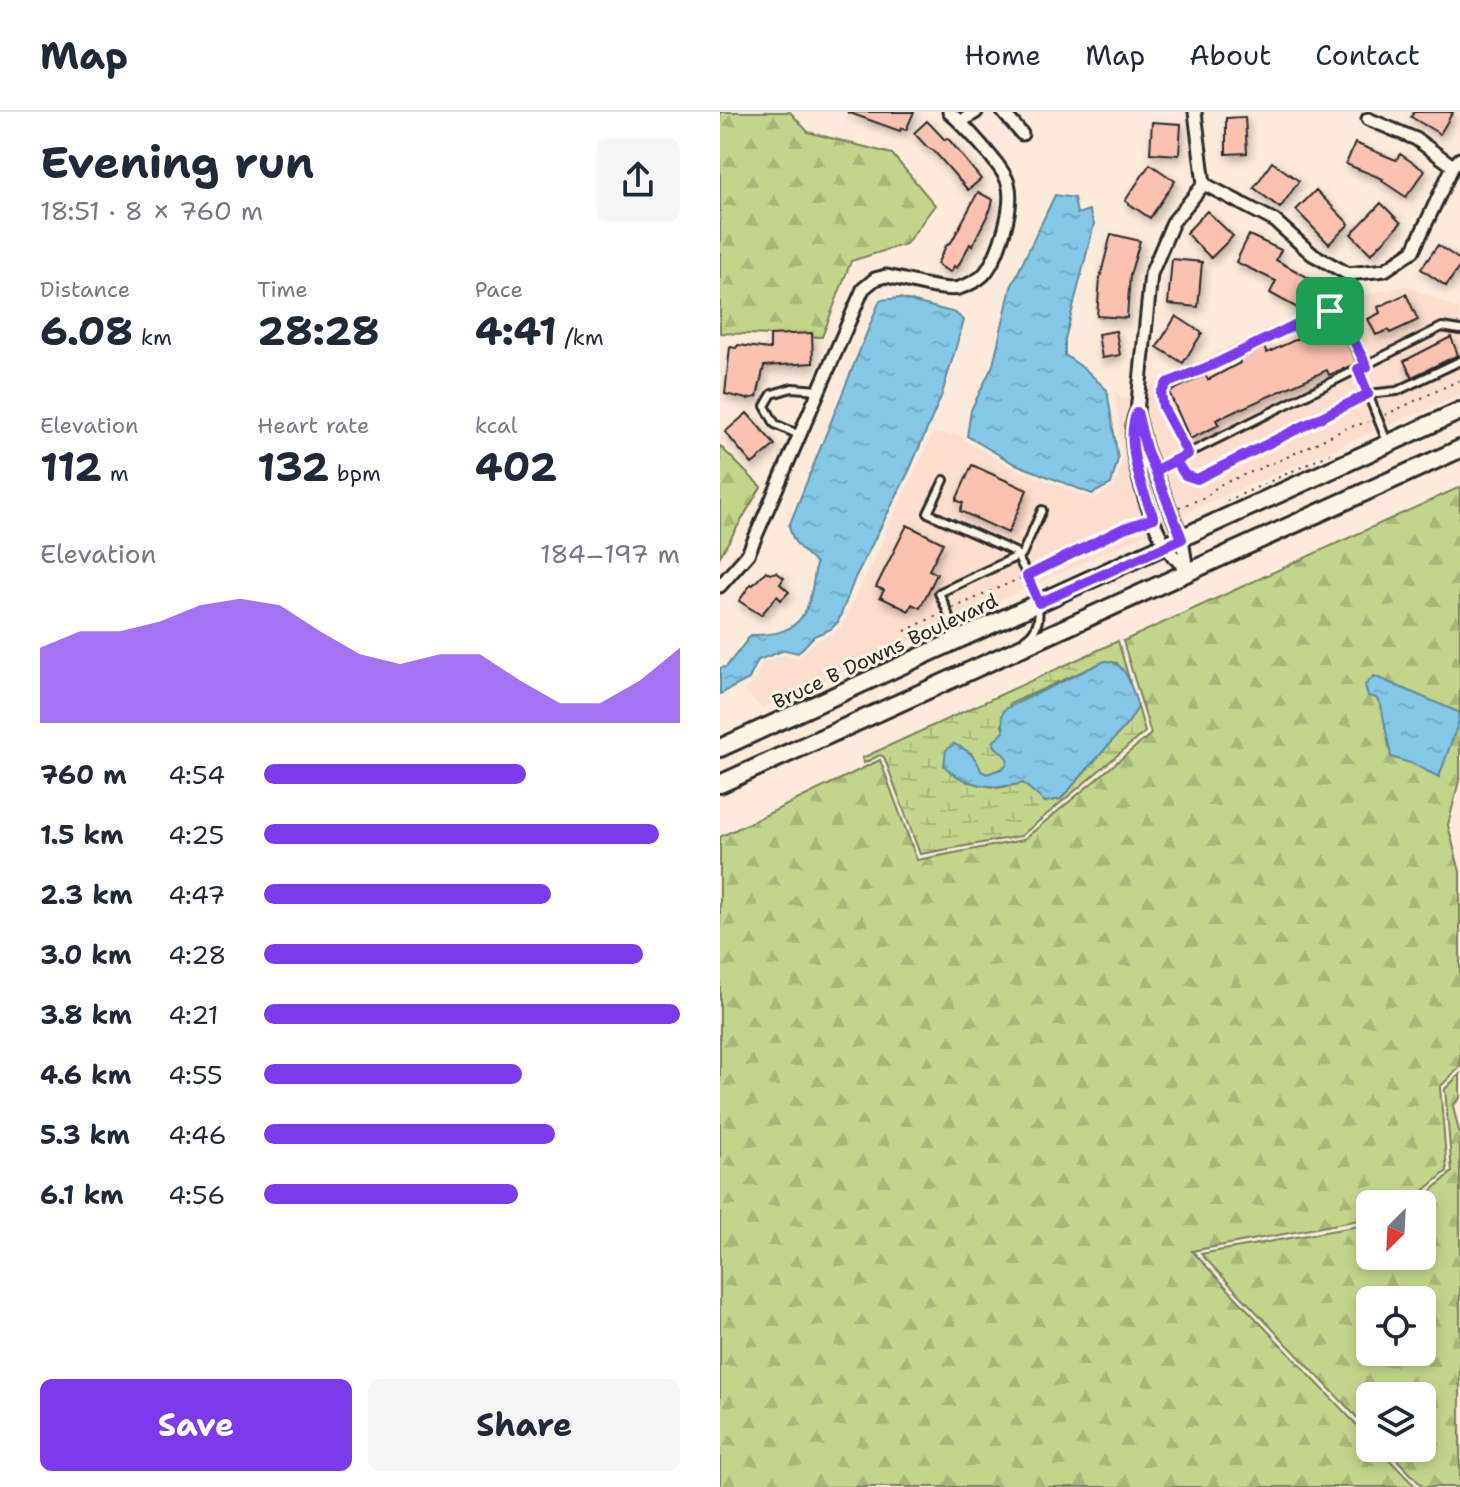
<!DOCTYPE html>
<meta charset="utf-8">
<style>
:root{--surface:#fff;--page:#f6f6f7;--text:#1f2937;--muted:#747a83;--line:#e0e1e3;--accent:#7c3aed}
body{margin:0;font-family:"Shantell Sans",sans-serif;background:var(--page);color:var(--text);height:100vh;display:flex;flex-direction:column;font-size:30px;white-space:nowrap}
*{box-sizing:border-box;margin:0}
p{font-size:26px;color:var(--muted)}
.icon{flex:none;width:44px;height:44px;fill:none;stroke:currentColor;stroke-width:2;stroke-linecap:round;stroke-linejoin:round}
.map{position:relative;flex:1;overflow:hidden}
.side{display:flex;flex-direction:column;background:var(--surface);width:720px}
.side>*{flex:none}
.needle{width:52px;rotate:204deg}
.controls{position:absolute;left:636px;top:1078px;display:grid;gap:16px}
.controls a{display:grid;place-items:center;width:80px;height:80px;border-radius:12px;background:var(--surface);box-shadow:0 4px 12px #0003;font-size:40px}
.pin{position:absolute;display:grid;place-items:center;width:68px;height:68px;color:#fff;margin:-34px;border-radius:16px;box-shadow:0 4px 12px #0006}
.round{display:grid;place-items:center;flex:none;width:84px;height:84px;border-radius:12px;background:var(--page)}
.head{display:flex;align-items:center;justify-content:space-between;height:136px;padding:0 40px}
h1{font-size:44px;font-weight:700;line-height:60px}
.figures{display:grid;grid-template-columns:repeat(3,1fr);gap:12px;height:136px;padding:8px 40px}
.figures div{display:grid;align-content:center}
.figures b{font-size:40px;font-weight:700}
.figures small{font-size:22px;font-weight:400}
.figures p{font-size:22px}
.chart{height:224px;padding:16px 40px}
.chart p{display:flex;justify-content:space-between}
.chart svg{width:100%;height:144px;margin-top:8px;fill:var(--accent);opacity:.7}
.primary-button{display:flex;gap:16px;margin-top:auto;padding:16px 40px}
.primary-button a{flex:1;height:92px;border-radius:12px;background:var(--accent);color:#fff;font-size:32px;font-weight:700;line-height:92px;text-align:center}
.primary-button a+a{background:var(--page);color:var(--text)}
ul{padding:0 40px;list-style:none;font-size:26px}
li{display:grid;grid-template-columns:128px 96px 1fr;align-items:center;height:60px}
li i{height:20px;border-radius:10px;background:var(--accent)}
header{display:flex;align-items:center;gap:48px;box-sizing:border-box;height:112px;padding:0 40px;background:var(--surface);border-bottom:2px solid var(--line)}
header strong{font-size:38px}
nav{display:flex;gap:44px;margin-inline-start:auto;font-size:28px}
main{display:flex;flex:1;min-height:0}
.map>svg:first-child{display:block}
.built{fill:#fcdece}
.forest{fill:url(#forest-firs);stroke:#77805a;stroke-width:2;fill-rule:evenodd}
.wetland{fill:url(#wetland-marsh);stroke:#77805a;stroke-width:2}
.water{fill:url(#water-ripples);stroke:#61899b;stroke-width:2}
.building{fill:#fbc1b1;stroke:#2b2b2b;stroke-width:2;filter:url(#shadow)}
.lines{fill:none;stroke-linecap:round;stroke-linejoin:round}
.lane-casing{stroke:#2b2b2b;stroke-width:12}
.street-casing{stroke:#2b2b2b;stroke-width:17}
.secondary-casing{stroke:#2b2b2b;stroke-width:22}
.path{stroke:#2b2b2b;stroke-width:2;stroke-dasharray:2 6;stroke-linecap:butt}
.lane{stroke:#fcf5e5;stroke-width:6}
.street{stroke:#fcf5e5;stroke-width:11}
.secondary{stroke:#fcf5e5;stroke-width:16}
.route-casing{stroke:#fff;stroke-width:16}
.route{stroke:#7c3aed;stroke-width:10}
.labels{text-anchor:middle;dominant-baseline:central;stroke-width:6;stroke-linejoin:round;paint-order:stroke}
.street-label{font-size:20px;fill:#2b2b2b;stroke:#fcf5e5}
</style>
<header>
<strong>Map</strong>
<nav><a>Home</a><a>Map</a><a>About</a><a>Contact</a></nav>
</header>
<main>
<section class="side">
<div class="head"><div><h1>Evening run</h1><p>18:51 · 8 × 760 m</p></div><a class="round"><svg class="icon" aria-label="share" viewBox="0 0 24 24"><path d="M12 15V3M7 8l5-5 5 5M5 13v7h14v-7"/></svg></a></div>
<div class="figures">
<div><p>Distance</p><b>6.08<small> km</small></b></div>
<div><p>Time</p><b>28:28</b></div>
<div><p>Pace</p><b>4:41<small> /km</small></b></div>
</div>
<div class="figures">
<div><p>Elevation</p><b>112<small> m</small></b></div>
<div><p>Heart rate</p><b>132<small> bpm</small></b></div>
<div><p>kcal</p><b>402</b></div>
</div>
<div class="chart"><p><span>Elevation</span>184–197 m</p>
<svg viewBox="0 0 160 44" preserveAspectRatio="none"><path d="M0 44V21L10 16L20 16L30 13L40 8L50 6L60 8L70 16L80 23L90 26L100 23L110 23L120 31L130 38L140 38L150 31L160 21V44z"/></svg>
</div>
<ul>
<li><b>760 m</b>4:54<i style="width:63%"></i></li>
<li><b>1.5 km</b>4:25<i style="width:95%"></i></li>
<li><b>2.3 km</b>4:47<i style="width:69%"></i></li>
<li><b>3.0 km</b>4:28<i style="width:91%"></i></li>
<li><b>3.8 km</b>4:21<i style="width:100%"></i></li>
<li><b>4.6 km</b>4:55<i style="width:62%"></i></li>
<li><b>5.3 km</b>4:46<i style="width:70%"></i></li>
<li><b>6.1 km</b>4:56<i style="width:61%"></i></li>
</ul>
<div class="primary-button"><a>Save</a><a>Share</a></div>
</section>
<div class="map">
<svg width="740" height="1375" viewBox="0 0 740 1375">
<defs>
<pattern id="forest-firs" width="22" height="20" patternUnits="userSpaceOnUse" patternTransform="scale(2)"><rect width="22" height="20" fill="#c3d58a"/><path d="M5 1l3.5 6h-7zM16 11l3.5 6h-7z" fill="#a8b777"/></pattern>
<pattern id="wetland-marsh" width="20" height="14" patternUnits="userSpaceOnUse" patternTransform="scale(2)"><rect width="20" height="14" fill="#c3d58a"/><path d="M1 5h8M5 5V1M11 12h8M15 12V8" fill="none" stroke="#a8b777"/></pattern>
<pattern id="water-ripples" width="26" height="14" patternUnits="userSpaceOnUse" patternTransform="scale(2)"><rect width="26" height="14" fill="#85c7e6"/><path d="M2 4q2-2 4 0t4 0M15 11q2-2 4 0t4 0" fill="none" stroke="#73abc5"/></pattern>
<filter id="shadow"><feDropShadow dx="2.5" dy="4.5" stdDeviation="4" flood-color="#0004"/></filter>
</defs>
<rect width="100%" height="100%" fill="#fcebdb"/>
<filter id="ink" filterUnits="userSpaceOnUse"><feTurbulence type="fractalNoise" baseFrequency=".0125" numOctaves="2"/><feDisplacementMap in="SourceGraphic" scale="16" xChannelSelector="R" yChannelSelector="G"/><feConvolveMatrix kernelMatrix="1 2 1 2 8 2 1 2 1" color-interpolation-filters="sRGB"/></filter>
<g filter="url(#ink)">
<!-- built -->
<path class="built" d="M686,174L740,197V283L460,403L431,336L425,306L429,271L601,192Z
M394,278L404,286L413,283L406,323L418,384L433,419L42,596L23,578L33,570L42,551L64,543L79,546L96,529L114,521L122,513L213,321L239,323L244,328L291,355L374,387L395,374L403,349Z"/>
<!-- forest -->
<path class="forest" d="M0,0H70L88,20L172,42L215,93L186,132L131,149L102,225L0,221Z
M0,334L41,375L0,444Z
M740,375V665L728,713L740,760V955L720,975L727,1059L688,1092H650V1106L472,1139L650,1327V1336H658L696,1375H0V725L160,648L197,748L303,728L431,622L403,529Z
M740,962V986L733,994L740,1024V1375H703L666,1336H702V1284H650V1319L481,1142L650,1112V1144H702L701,1092L708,1088L709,1081L732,1060L725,977ZM650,1188H702V1240H650Z"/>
<!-- wetland -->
<path class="wetland" d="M398,529L410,570L397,551L385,549L290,592L282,613L284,620L275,635L286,642L288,649L284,656L267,662L260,659L251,641L234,632L247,670L278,676L303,671L325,690L341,687L408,611L418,595L425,620L301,724L200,742L164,645L160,643L144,651L142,646Z"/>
<!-- water -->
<path class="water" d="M335,83L354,86L357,102L369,98L374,112L345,227V243L366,258L387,278L398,347L391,372L372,382L293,351L247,324L251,298L273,253L291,175Z
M180,186L235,201L244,208L221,285L189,359L135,466L118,510L111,517L94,524L78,541L65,538L38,548L29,567L0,582V556L6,555L31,523C86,524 90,497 96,451C82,439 73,432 69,414L160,188Z
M385,549C407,548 412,578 418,595L408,611L341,687L325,690L303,671C275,678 245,675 224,654L226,638L234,632C248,638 257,645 261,659L267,662L284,656L288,649C285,640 276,639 273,630L284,620L282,603L285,597Z
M654,564L738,600L739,609L719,665L693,652L671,645L661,593L656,586L648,584L645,573Z"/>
<!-- building -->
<path class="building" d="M127,0H194L186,18L181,16L180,19Z
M694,0H733L720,22L691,5Z
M525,5L527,41L506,42V6Z
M207,9L225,28L227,26L231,30L261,67L248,78L214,39L207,35L194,21Z
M432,10L461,12L459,43L430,41Z
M635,31L676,48L680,42L705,59L686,85L662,69L663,67L626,52Z
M552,50L579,69L560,96L534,76Z
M430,52L455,69L430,106L405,89Z
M596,78L629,112L609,132L576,98Z
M258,80L273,88L271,96L252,134L250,132L237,156L234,154L231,160L228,159L217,152L226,134L232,129Z
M661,91L681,111L651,142L631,122Z
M487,99L513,124L491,146L466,121Z
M391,122L420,129L410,163L407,206L377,204L380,166Z
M529,123L561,138L556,148L596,170L581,198L550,181L556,169L516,150Z
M718,133L740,148V154L726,174L701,157Z
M452,147L482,150L478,195L448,192Z
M686,182L698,208L670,221L668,218L656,223L648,207L660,201L658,195Z
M456,204L482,221L463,251L437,235Z
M616,209L637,251L609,263L607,258L496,308L499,313L470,327L449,280L485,263L488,268L520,251L519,247L544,235L547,241Z
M396,219L400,243L382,246L378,222Z
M92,221L93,251L44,254L37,285L27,287L5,282L10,235L16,236L18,233L50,237V223Z
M731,225L738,243L692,265L684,249Z
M27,301L55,333L32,352L5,320Z
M252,353L307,378L288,421L240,399L243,391L236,388Z
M187,413L223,431L209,458L217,462L200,496L192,492L189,499L160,485L164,478L156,475Z
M46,459L50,462L56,460L64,466L60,472L69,480L61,488L57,484L41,503L19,489L31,472L33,473Z"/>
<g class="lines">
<defs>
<path id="lane" d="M638,257L668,332
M79,323L55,312L45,294L52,282L72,276L99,278
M468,342L443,295L441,281L447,271L493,253L595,203L610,199L622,205L647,255
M455,348L722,215L740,218
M435,359L455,348L465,363L477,367L648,282L677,279L740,249
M224,368L208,401L295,440L297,444C309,466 334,509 305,527
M232,527C232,509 227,497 219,481L302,442L322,398"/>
<path id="street" d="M283,0L302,22
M475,0L484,72
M648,7L696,27L733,54
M240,10L256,0
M484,72L555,109L592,142L628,162L665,158L693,139L733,54L740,47
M416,301C403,331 429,407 446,434C451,443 460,450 466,458
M467,459L462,427L426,337L417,300L431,162L453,110L484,72
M0,474L28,442L143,177L155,167L166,164C184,167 222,180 239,176C248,173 260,168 266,160C279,142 295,94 288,71C283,54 243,12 229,0"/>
<path id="secondary" d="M0,636L740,299
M0,672L740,337"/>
</defs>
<!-- lane casing -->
<use href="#lane" class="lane-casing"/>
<!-- street casing -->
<use href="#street" class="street-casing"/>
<!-- secondary casing -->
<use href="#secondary" class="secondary-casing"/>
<!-- path -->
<path class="path" d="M665,303L740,268
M507,389L610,342
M459,395C472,390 490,386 497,374L565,346L627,316L648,310
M314,460L404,416L424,410
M233,496L301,466
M240,510L259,502
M185,519L220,502
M196,531L223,518"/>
<!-- lane -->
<use href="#lane" class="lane"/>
<!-- street -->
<use href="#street" class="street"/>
<!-- secondary -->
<use href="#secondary" class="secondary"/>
</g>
</g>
<g class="lines" filter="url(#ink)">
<defs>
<path id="route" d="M610,199L595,203L493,253L447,271L441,281L443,295L468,342L435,359L426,337L417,300C404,328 422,379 434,406L404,416L307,464L319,491L462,427L435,359L455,348L465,363L477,367L648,282L638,257L647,255L622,205L610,199"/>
</defs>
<!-- route casing -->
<use href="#route" class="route-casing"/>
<!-- route -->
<use href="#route" class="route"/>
</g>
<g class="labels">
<!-- street labels -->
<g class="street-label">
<text transform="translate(165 539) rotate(-25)">Bruce B Downs Boulevard</text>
</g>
</g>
</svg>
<div class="controls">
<a><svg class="needle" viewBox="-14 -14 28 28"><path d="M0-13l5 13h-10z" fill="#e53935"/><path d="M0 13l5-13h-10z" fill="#747a83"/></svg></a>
<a><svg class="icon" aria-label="locate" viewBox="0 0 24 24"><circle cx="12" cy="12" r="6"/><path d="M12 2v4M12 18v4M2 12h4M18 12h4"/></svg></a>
<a><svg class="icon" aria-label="layers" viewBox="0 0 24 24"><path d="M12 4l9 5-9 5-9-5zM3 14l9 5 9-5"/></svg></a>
</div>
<div class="pin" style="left:610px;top:199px;background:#1e9e55"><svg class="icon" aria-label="arrive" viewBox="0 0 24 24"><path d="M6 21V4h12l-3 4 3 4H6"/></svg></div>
</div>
</main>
